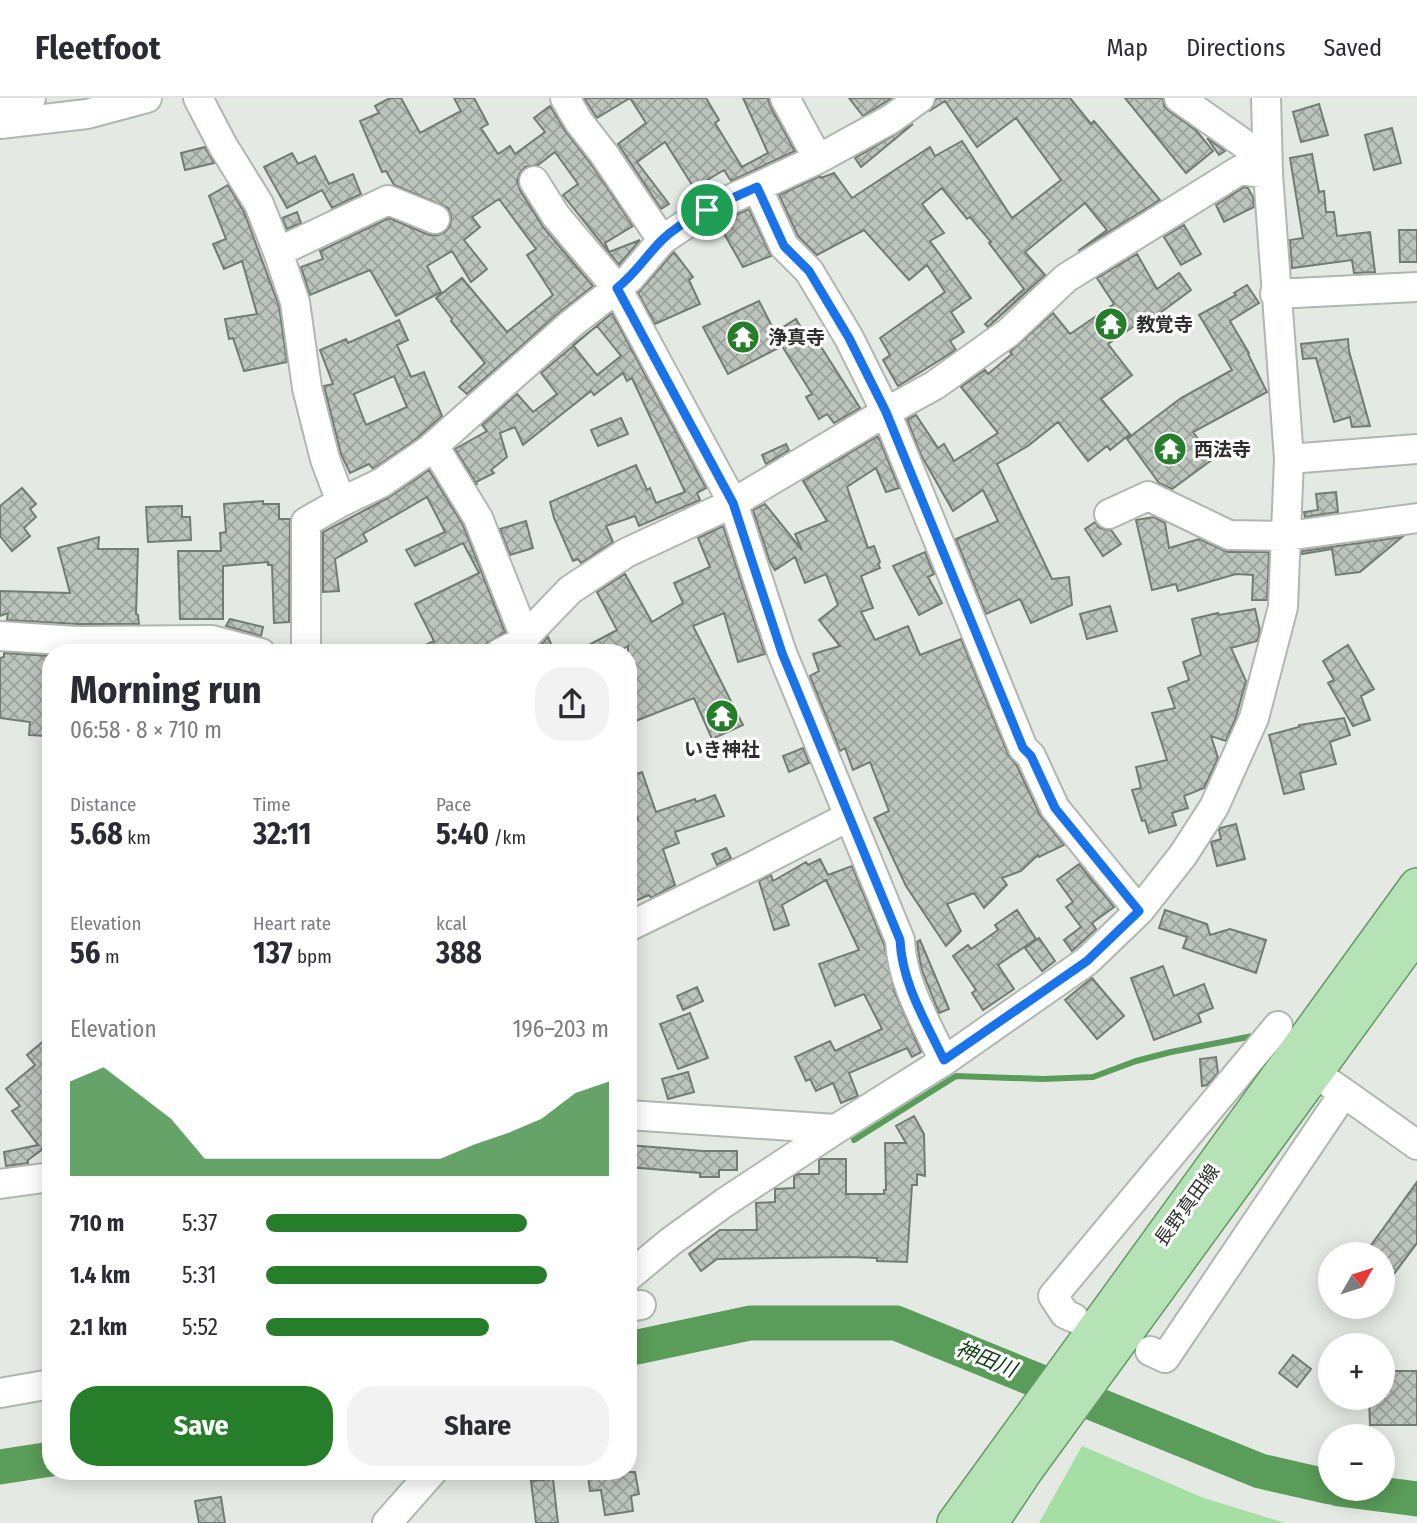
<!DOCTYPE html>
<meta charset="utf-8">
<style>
:root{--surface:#fff;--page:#f2f2f3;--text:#2b2b33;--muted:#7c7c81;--line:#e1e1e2;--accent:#267d2a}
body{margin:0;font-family:"Fira Sans Condensed","Noto Sans JP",sans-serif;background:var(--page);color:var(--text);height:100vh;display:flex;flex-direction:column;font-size:26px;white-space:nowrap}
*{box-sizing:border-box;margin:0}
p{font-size:23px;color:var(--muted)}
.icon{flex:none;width:38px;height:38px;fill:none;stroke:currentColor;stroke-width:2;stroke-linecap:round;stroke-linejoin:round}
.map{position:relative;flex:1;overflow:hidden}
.panel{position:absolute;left:42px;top:546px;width:595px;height:836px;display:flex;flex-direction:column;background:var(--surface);border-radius:28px;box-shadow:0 4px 18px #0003}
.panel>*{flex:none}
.needle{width:46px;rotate:51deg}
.fabs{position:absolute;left:1318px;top:1144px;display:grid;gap:14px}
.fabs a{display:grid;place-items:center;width:77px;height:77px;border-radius:50%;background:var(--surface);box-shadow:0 4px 18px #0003;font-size:35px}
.pin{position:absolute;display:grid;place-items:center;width:60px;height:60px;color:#fff;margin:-30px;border:4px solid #fff;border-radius:50%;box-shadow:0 2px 7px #0007}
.round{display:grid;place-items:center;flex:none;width:74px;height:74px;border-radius:28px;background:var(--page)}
.head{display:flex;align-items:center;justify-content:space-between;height:119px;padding:0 28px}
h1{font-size:38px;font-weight:700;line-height:52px}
.figures{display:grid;grid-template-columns:repeat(3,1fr);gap:10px;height:119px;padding:7px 28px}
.figures div{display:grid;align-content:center}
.figures b{font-size:30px;font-weight:700}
.figures small{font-size:19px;font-weight:400}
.figures p{font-size:19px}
.chart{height:196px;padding:14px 28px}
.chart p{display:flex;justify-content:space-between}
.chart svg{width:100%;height:126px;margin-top:7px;fill:var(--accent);opacity:.7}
.primary-button{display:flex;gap:14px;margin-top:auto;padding:14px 28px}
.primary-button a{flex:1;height:80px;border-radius:28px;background:var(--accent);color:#fff;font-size:28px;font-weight:700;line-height:80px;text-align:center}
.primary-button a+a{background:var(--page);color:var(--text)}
ul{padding:0 28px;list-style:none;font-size:23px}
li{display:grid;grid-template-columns:112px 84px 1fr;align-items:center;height:52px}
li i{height:18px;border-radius:9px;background:var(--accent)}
header{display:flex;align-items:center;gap:42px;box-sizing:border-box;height:98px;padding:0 35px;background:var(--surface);border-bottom:2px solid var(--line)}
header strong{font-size:33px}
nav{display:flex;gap:38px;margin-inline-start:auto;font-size:24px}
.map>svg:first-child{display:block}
.grass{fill:#a6dfa4}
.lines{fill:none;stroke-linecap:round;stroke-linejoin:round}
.stream{stroke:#5a9c59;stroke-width:6}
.river{stroke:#5a9c59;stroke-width:35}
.building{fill:url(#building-cross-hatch);stroke:#747a74;stroke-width:2;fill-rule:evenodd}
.minor-casing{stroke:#b0b7b0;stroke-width:32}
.major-casing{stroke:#669866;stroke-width:38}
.minor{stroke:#fff;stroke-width:28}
.major{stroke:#b6e3b6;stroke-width:35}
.route-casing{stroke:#fff;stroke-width:14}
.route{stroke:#1a73e8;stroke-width:9}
.labels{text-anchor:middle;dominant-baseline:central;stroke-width:6;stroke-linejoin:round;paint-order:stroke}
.poi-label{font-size:19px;font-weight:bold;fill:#2c2f2c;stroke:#fff;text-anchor:start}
.street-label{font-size:19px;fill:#2c2f2c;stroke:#fff}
.water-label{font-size:21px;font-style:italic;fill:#0e3e10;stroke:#fff}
</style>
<header>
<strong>Fleetfoot</strong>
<nav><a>Map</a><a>Directions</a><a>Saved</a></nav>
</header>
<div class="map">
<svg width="1417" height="1425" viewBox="0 0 1417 1425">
<defs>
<pattern id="building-cross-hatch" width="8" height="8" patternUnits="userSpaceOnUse" patternTransform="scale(1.75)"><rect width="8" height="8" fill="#bdc4bd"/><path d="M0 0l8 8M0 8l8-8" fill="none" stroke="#9aa09a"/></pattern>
</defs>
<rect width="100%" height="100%" fill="#e4eae3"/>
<!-- grass -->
<path class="grass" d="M1082,1348L1204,1400L1285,1425H1039Z"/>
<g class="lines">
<!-- stream -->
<path class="stream" d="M854,1042L956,978L1043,981L1093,979L1136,963L1171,954L1258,937"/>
<!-- river -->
<path class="river" d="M628,1251L750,1225H896L1260,1373L1330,1389
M0,1369L51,1361
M1339,1391L1417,1401"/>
</g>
<!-- building -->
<path class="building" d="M390,0H401L420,35L461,13L454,0H474L488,26L481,30L498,56L510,48L515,56L545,34L534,20L550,8L566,34L591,66L633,128L605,145L609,154L640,142L619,167L563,97L578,86L555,54L538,67L525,69L520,75L517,83L520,92L543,129L593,188L560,214L467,296L459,289L485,265L451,223L452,221L436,200L462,180L507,234L553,197L527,157L536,151L499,101L472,119L480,129L464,142L487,171L471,184L452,153L427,168L441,194L396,218L370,172L310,197L301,169L323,161L320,153L389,120L429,137H438L445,134L450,128L451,119L448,110L394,87L386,73L382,74L360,23L379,15L375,8Z
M584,0H706L719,22L715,25L742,69L768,55L743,0H768L770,8L795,53L731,83L724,72L694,90L665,44L637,64L669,106L661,111L618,46L646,25L630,0L597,20Z
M849,0H892L863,18Z
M936,0H1070L1091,26L1094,23L1160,102L1078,153L1107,132L1085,105L1025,154L1045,177L988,229L985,226L1024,191L989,145L991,144L970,119L967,121L942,90L922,106L944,135L930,143L971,200L951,214L964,234L950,243L956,252L898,288L883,262L890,257L880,240L945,194L927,167L909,182L864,132L817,157L798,138L779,97L820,78L821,80L834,75L852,100L930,49L935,58L962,43L1012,120L1061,82L1016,20L977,49L945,3L931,12Z
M1125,0H1163L1164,8L1169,13L1196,32L1213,53L1186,75Z
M1319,6L1328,37L1301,44L1293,14Z
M913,26L861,69L855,60Z
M1392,30L1401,65L1374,72L1365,37Z
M1207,40L1225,53L1219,57Z
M205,49L214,65L185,72L181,55Z
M292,55L298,66L315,58L329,86L353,76L361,96L332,110L322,92L287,110L264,69Z
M1312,56L1319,94L1324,93L1326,114H1334L1337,138L1370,134L1375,174L1354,175L1352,162L1292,170L1290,142L1303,140L1290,60Z
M228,87L244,114L279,208L287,264L244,273L233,240L229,241L225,221L257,216L242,163L224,171L213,146L226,141L209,98Z
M1244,89L1248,90L1253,99L1254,109L1224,124L1216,107Z
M749,111L771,158L743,169L718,125Z
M297,114L301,125L287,131L282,120Z
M1184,127L1201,156L1181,167L1164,139Z
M1399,132H1417V164H1400Z
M674,154L693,179L689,182L700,206L655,226L638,195Z
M1137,156L1157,191L1179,175L1191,192L1160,215L1161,217L1144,225L1143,222L1108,246L1132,277L1101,301L1130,336L1110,352L1107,348L1088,363L1058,324L1028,348L997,366L1052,481L1069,479L1072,507L1031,525L1020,501L986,516L956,441L998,423L983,392L953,413L921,357L907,321L916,317L938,350L944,346L954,363L998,335L961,289L985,272L988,276L1012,256L1010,254L1053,215L1070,236L1114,206L1097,180Z
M1247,187L1259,205L1230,223L1249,255L1248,256L1267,294L1193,334L1213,361L1172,391L1159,385L1127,341L1181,300L1232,272L1199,217L1236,197L1234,195Z
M759,203L775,234L796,221L808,242L814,238L860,310L834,325L827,316L819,321L806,299L812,296L782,248L728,276L703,229Z
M612,215L706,390L697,395L700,402L639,428L635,418L606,428L613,444L581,465L578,461L573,463L554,420L550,404L636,367L647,392L650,390L656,405L685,394L632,280L627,283L623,275L594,297L591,293L523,347L515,329L500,335L507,359L491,372L494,375L476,384L477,387L455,351L487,333L482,327L517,296L533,314L557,296L541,275ZM597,228L621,258L597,277L573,247Z
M399,222L408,242L397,247L411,279L424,274L442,318L419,339L373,371L369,366L350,375L341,356L324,288L333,286L320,252L346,241L348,245ZM394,278L407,309L366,327L354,296Z
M1348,241L1349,253L1370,328L1352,329L1350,319L1334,324L1316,260L1303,261L1301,246Z
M621,320L628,336L598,348L591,332Z
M878,338L899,390L886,394L876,370L847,389L868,450L874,448L880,464L878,466L880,470L861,478L873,510L861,514L875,542L908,528L920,557L961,541L1008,656L1017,668L1040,717L1064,747L1039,759L1038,757L1021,773L1002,780L1007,787L984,810L974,795L947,806L961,833L946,848L906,788L874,720L889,713L870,664L853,672L845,650L840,653L810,578L819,573L813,556L840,548L819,522L838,507L826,476L805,485L795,459L775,472L770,464L753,412L765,406L802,452L795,436L827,423L803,383Z
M786,346L789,352L766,366L762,357Z
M429,372L463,427L505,534L487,545L483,555H409L434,543L415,506L479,475L463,445L415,468L406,452L445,434L427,399L363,436L367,443L335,461L339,493L323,494V434L388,400Z
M22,390L36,406L30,411L36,419L24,430L30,438L12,453L0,438V408Z
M1336,394L1338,414L1305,419L1304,414L1318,412L1316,396Z
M263,403V406H279V421H290L289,524L274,525L272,467H268V464L223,468V521H180L178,453H221L220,435L226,434L224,406Z
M182,408V419H190L191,442L148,444L146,409Z
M1154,419L1165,425L1169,450L1199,441L1228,454H1269L1267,502H1252L1253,477L1236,476L1178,493L1176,486L1152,492L1136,422Z
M526,423L533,450L510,457L500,431Z
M1095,424L1100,430L1111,432L1121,446L1103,458L1085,431Z
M723,428L765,556L738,564L724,515L693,528L743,627L712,641L694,600L628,626V548L616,555H574L617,532L597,494L625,476L652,524L683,505L674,485L710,469L698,440Z
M99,439L98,451H138L136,516L138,517L139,526H77L7,522L8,515L0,518V493L70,495L58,450Z
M1402,439L1360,474L1336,477L1332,451L1302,456V453Z
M925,454L934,476L928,479L942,505L919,517L893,468Z
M1110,508L1117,533L1087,541L1080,516Z
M1255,511L1260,533L1257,543L1231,550L1246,583L1236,619L1226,643L1211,638L1218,660L1204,690L1184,698L1188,710L1172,715L1176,727L1149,735L1145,722L1142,723L1132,692L1141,690L1136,669L1167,662L1152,615L1175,610L1168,590L1189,582L1183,564L1201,557L1192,521L1218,515L1219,517Z
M230,521L263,529L261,538L226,528Z
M548,539L555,555H533L538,550Z
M1348,547L1374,591L1361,598L1370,622L1353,628L1328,585L1334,582L1323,563Z
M4,555L51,558V604H49L47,638L29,637L30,624L0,620V560L4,559Z
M1344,620L1350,637L1330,644L1336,666L1300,675L1304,691L1284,696L1269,637L1299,629V627Z
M803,650L809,665L789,674L783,658Z
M642,674L656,714L695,701L696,704L715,697L724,718L675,734L679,745L663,751L675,787L651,800L649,797L628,806V727L638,722L628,694V679Z
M1236,726L1245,761L1217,768L1211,744L1221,741L1219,732L1220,730Z
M726,750L731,760L717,767L712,756Z
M820,761L828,777L852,768L884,846L895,895L921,954L912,959L907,950L849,975L858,998L841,1005L833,985L816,993L810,981L806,983L795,959L830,943L835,953L882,931L864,896L835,908L819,866L859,852L826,782L782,807L789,827L774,832L759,783L771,777L773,783L806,764L808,767Z
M1079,766L1114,809L1092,825L1096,831L1072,853L1064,842L1081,829L1066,809L1073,804L1057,782Z
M1017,812L1036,841L998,867L1014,891L983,912L972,895L976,892L953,858L968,847L971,851L998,832L995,827Z
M1165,812L1207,826L1210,837L1230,831L1266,842L1256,875L1183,850L1187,839L1159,830Z
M1039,840L1055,863L1042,873L1025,850Z
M920,842L949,911L939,915L921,870L917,844Z
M1163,868L1174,898L1204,886L1213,910L1198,916L1201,924L1154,942L1131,880Z
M1092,880L1124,918L1097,941L1065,902Z
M697,889L703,903L683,912L677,898Z
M690,915L708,960L678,971L660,926Z
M51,937V1045L28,1062V1065L6,1068L4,1054L38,1047L12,1013L20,1008L6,991L35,967L27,957Z
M1216,959L1218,975L1207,987L1202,988L1200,961Z
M688,974L694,994L668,1001L662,981Z
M914,1018L924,1036L925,1078L917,1076V1087H912L907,1164L877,1163V1160L849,1159L717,1161L701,1173L689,1156L720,1132H757L756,1105L775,1104V1091L794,1090V1078L798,1076H819V1062L821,1061H846V1096H884V1092H886L885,1045H906L896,1028Z
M628,1047L703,1053H737V1072H719V1079H700V1075L628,1069Z
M1417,1084V1145L1382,1192V1157H1379L1369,1150Z
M1293,1257L1311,1271L1297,1289L1279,1275Z
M1382,1273H1417V1327H1370L1369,1300H1382Z
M607,1374H635L639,1396L631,1398L633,1413L605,1417L601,1392L590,1393L588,1377Z
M553,1381L558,1425H536L531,1383Z
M221,1399L225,1425H199L195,1403Z"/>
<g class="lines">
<defs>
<path id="minor" d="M198,0L223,48L259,106L278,154L295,204L307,290L325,361L341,404
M565,0L579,24L604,56L662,142
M785,0L818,61
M1179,0L1267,62
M0,9L31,0
M0,26L87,16L147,0
M534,83L556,118L617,190L733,405L782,555L900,842C902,886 926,924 944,963
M757,89L784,148L809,173L849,240L886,314L1023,650L1031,658L1055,710L1139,813
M278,154L388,102L435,121
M1275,196L1417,189
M434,348L478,420L525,539
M1289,361L1417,351
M1109,416L1148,398L1229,437L1287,438L1417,420
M0,538L77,543L212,542L261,555
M306,555V424L341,404L381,385L429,352L571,226L630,180L662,142L707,112L818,61L891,21L920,0
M500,555L518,546L570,492L626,455L733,405L886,314L935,287L1009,234L1066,180L1240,72L1268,76
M628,829L751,769L848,719
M1344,995L1417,1047
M628,1017L836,1031
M0,1086L51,1079
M628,1179L670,1144L724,1105L836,1031L944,963L1087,863L1139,813L1183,757L1214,709L1254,620L1283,509L1289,361L1268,76L1266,0
M628,1209L641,1207
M1074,1220L1065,1216L1053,1198L1278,928
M1150,1253L1165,1260L1344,995L1315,975
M0,1295L51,1286
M387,1425L432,1374"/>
<path id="major" d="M955,1425L1417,788
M990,1425L1026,1371L1417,834"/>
</defs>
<!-- minor casing -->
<use href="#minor" class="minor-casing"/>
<!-- major casing -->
<use href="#major" class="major-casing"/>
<!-- minor -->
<use href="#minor" class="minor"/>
<!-- major -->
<use href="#major" class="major"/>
</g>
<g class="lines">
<defs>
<path id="route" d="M757,89L784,148L809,173L849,240L886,314L1023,650L1031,658L1055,710L1139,813L1087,863L944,962C926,924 902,886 900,842L782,555L733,405L617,190C635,176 646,158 662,142C684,120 728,102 757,89Z"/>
</defs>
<!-- route casing -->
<use href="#route" class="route-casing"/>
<!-- route -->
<use href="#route" class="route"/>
</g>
<!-- icons -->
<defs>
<symbol id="temple-disc" viewBox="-11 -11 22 22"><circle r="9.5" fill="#267d2a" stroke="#fff"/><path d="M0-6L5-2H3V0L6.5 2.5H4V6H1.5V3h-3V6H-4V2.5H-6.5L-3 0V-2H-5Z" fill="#fff"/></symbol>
</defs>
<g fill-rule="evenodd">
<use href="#temple-disc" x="1092" y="207" width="38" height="38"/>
<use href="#temple-disc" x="724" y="220" width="38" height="38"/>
<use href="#temple-disc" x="1151" y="332" width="38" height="38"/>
<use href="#temple-disc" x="703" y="599" width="38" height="38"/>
</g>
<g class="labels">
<!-- poi labels -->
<g class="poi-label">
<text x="1136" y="226">教覚寺</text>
<text x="768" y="239">浄真寺</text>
<text x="1194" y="351">西法寺</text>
<text x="722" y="651" text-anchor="middle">いき神社</text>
</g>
<!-- street labels -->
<g class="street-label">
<text transform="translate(1187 1107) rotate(-54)">長野真田線</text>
</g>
<!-- water labels -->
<g class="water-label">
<text transform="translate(986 1261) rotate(22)">神田川</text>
</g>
</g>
</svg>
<div class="fabs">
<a><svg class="needle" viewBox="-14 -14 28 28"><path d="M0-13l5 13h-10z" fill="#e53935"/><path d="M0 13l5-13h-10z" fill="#7c7c81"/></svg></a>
<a>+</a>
<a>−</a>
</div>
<div class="pin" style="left:707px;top:112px;background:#1e9e55"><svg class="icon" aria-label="arrive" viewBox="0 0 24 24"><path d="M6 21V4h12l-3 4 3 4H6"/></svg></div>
<section class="panel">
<div class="head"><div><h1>Morning run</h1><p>06:58 · 8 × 710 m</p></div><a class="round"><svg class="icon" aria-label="share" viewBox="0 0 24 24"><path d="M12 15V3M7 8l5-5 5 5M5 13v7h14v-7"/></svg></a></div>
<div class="figures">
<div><p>Distance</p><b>5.68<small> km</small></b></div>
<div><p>Time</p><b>32:11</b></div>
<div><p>Pace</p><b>5:40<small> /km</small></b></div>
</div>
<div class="figures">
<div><p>Elevation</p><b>56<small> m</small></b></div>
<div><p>Heart rate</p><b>137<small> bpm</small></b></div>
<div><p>kcal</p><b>388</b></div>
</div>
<div class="chart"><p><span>Elevation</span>196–203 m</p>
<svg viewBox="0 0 160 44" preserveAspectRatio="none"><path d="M0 44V11L10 6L20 15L30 24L40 38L50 38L60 38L70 38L80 38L90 38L100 38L110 38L120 33L130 29L140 24L150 15L160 11V44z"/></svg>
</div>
<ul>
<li><b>710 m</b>5:37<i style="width:76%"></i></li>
<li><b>1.4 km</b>5:31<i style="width:82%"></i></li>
<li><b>2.1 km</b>5:52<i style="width:65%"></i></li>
</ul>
<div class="primary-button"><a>Save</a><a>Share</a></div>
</section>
</div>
